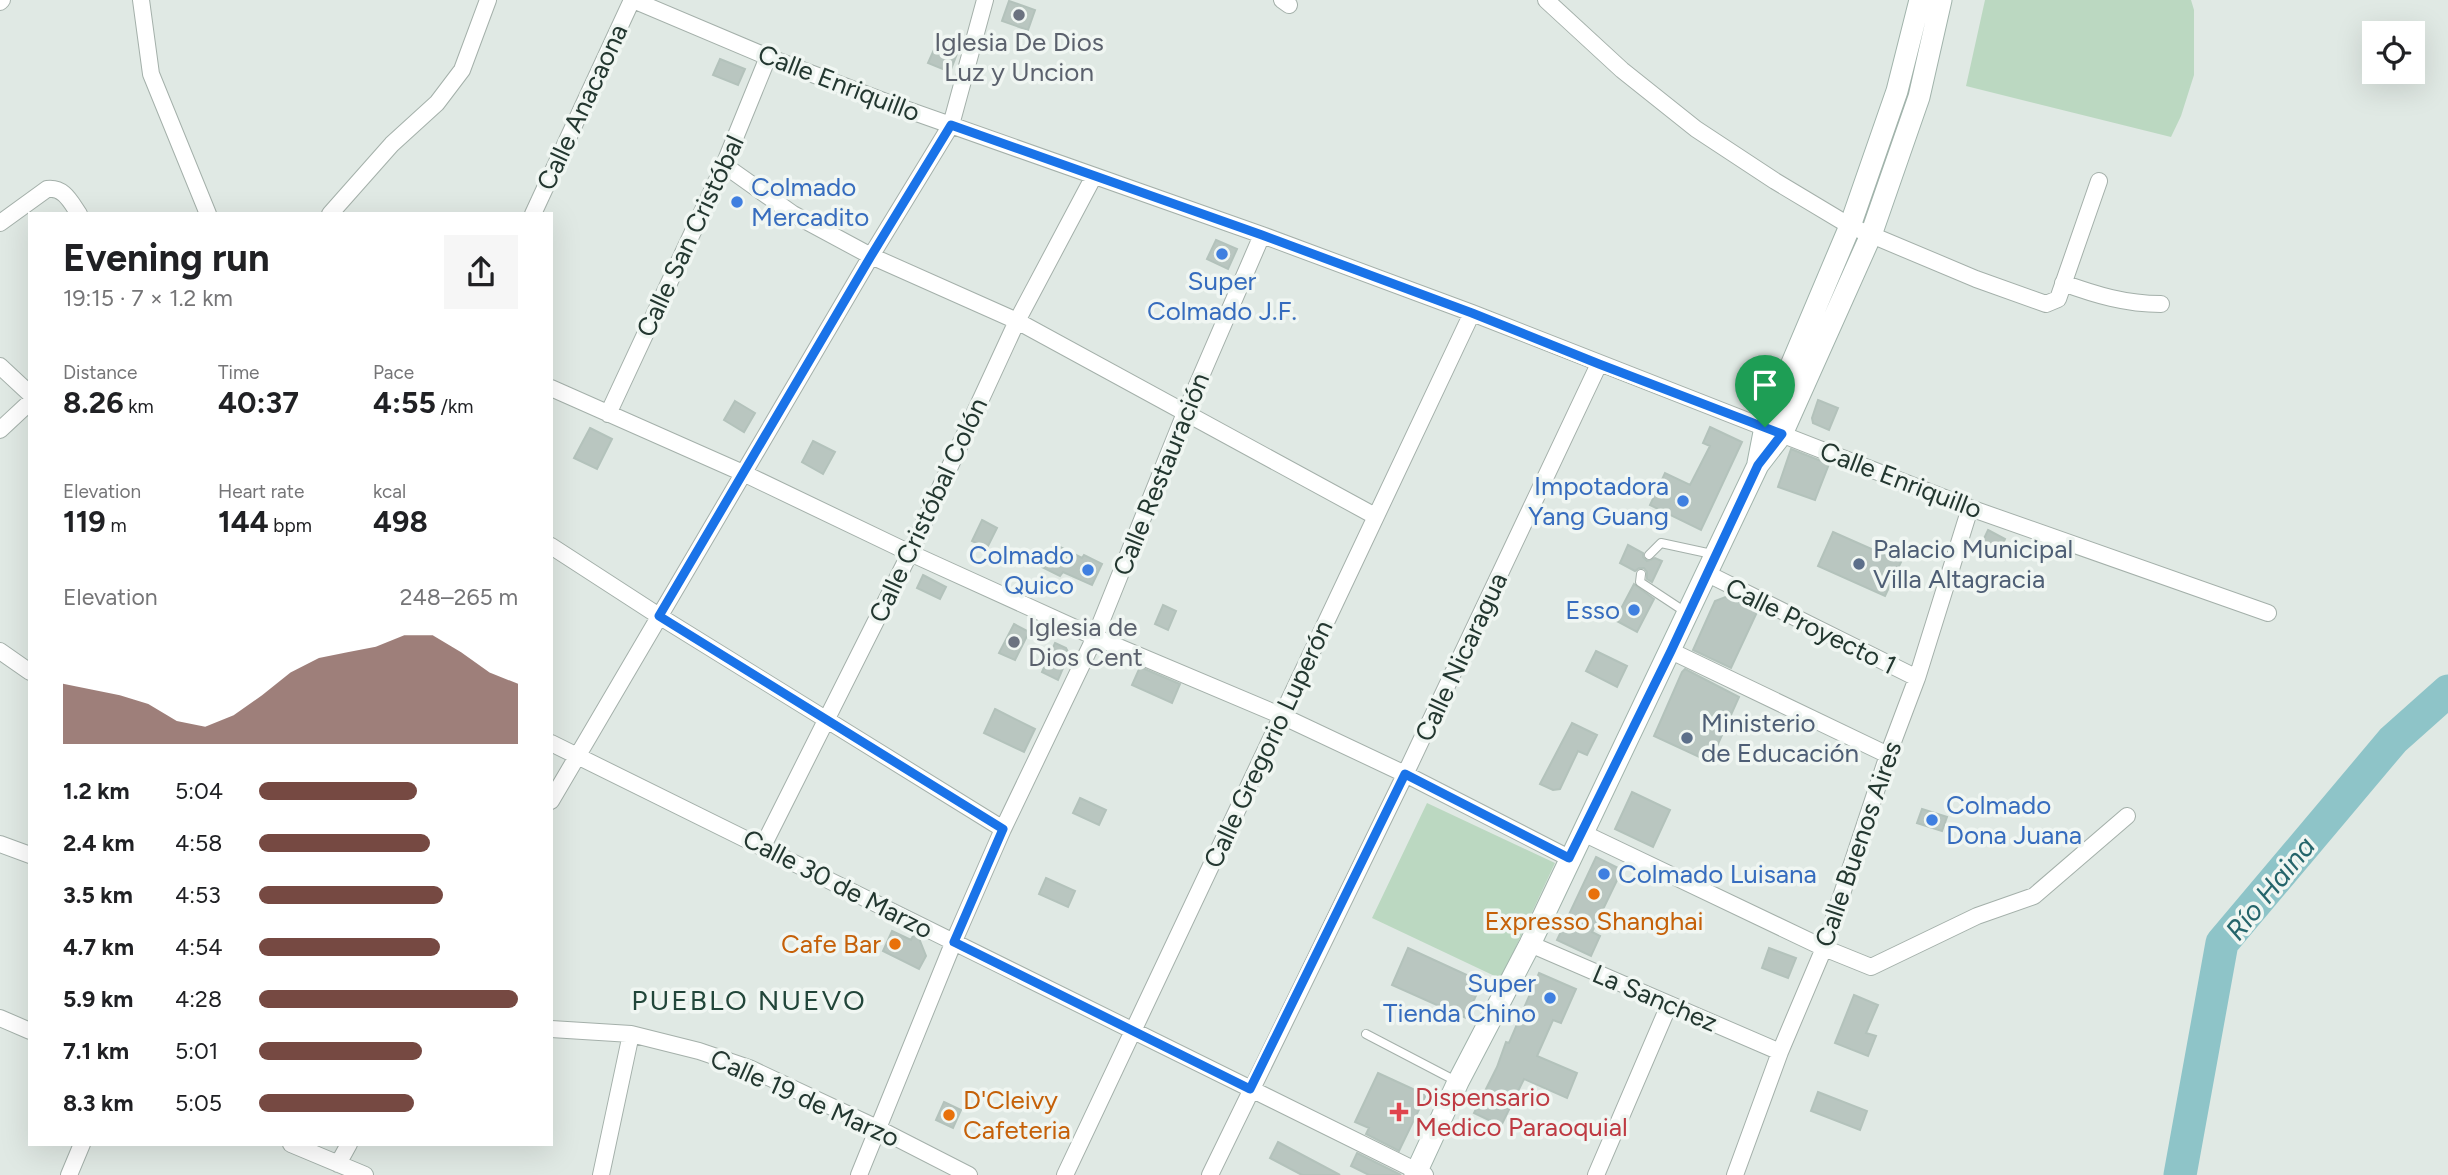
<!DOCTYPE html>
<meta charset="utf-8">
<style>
:root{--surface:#fff;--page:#f6f6f6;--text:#202124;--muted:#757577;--accent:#764942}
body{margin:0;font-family:Figtree,sans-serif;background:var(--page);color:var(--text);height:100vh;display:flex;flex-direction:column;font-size:26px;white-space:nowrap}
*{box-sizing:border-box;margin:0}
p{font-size:23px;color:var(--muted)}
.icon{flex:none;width:38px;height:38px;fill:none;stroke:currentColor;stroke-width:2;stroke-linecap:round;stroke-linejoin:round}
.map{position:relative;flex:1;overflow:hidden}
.side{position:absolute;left:28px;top:212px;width:525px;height:934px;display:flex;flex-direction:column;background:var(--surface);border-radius:0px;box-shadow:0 7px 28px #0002}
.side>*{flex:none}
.controls{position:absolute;left:2362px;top:21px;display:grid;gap:14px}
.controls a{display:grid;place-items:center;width:63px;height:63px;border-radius:0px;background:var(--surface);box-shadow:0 7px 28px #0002;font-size:35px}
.pin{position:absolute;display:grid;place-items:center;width:60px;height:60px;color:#fff;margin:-72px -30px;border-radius:50% 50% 50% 0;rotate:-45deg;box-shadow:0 0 7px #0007}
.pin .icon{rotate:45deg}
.round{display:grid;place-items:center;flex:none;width:74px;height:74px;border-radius:0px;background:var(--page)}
.overview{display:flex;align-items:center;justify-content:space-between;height:119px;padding:0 35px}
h1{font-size:38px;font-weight:700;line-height:52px}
.stats{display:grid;grid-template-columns:repeat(3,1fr);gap:10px;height:119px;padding:7px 35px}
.stats div{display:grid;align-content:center}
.stats b{font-size:30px;font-weight:700}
.stats small{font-size:19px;font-weight:400}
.stats p{font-size:19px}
.chart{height:196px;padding:14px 35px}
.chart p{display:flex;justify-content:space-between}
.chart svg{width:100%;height:126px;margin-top:7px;fill:var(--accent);opacity:.7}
ul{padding:0 35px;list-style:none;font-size:23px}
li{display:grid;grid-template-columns:112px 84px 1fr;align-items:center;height:52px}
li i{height:18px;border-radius:9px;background:var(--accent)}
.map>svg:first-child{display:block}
.green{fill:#bbd8c1}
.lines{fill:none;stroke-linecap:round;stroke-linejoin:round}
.river{stroke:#8ec4c8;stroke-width:33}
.building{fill:#b9c6c0;stroke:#b3c2bb;stroke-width:2}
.lane-casing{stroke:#a4b0aa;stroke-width:10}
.street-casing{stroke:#a4b0aa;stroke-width:18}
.secondary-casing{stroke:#a1b3ab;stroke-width:23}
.lane{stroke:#fff;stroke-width:8}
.street{stroke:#fff;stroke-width:16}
.secondary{stroke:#fff;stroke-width:21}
.route-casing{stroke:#fff;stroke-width:14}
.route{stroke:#1a73e8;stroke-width:9}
.worship-dot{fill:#6b7280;stroke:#f0f6f2;stroke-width:2.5}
.shop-dot{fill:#3f7fe0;stroke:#f0f6f2;stroke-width:2.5}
.service-dot{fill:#5c6f8a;stroke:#f0f6f2;stroke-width:2.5}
.food-dot{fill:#e8710a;stroke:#f0f6f2;stroke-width:2.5}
.health-dot{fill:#e0444e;stroke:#f0f6f2;stroke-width:2.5}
.labels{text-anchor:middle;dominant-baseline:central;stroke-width:7;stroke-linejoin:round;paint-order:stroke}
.worship-label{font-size:26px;fill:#5b616d;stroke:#f0f6f2}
.street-label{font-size:26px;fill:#233730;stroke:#f0f6f2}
.shop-label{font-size:26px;fill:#366cbe;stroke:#f0f6f2;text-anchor:end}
.service-label{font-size:26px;fill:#4e5e75;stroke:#f0f6f2;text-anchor:start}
.food-label{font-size:26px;fill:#c56008;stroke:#f0f6f2}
.health-label{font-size:26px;fill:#be3a42;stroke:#f0f6f2;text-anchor:start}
.water-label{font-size:28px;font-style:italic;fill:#25656b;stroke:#f0f6f2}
.neighbourhood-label{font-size:28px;letter-spacing:2px;fill:#22463a;stroke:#f0f6f2}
</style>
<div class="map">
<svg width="2448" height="1175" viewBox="0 0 2448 1175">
<rect width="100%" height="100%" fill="#e0e9e4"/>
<!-- green -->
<path class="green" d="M1985,0H2191L2194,10V75L2181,116L2171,137L1966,86Z
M1427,803L1555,863L1501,979L1372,918Z"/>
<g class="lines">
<!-- river -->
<path class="river" d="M2180,1175L2222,943L2393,740L2448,691"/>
</g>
<!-- building -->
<path class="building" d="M1009,1L1035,10L1028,30L1002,21Z
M937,43L958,51L950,72L928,63Z
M720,59L745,69L738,85L713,75Z
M1216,240L1237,249L1228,269L1207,259Z
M1818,400L1838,408L1829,430L1813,423L1812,418Z
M735,401L755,413L744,432L724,420Z
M1710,427L1742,442L1701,530L1650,505L1665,473L1690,485L1710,446L1703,443Z
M590,428L612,439L597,469L574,458Z
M813,441L835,452L823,474L802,462Z
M1791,449L1829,464L1815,500L1778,487Z
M982,520L997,528L987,548L972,541Z
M1988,530L2005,539L1998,555L1980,547Z
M1833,532L1901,562L1885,596L1818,566Z
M1054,544L1082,558L1084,555L1102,564L1092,585L1063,572L1060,576L1042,567Z
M1628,545L1643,553V557L1647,561L1655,558L1662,561L1652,582L1647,579V572L1644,568H1639L1635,571L1620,563Z
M923,575L946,587L940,599L917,588Z
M1634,584L1654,599L1637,632L1615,620Z
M1728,596L1758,610L1731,668L1693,650L1715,601Z
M1163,605L1176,611L1168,630L1155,624Z
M1014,624L1029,632L1015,660L999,653Z
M1055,643L1066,648L1069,654L1058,680L1042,672Z
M1596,651L1627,666L1617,687L1586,671Z
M1140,667L1180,684L1172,703L1132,685Z
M1685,669L1739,697L1710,762L1654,736L1682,672Z
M995,709L1035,729L1024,752L984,733Z
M1572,723L1597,735L1587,755L1578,751L1560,789L1553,790L1540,784Z
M1632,792L1670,810L1653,847L1615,829Z
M1080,798L1106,810L1099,825L1073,813Z
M1922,809L1947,817L1942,831L1917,823Z
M1596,857L1622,870L1592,932L1600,936L1591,956L1557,940Z
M1046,878L1075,891L1068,907L1039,894Z
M892,931L911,940L914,934L918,936L926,956L919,969L883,951Z
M1408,948L1482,982L1466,1018L1392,985Z
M1769,948L1796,958L1788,978L1762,968Z
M1539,973L1576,989L1561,1023L1553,1020L1537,1056L1577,1073L1567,1098L1524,1079L1501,1126L1474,1113L1497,1067L1506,1042L1509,1043Z
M1854,995L1878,1005L1866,1033L1876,1036L1868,1056L1835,1043Z
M1378,1073L1426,1095L1399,1151L1366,1134L1369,1128L1355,1122Z
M1818,1092L1867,1111L1860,1130L1811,1111Z
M944,1102L961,1110L953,1128L936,1120Z
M1278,1142L1340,1175H1302L1270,1158Z
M1357,1153L1401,1175H1369L1351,1166Z"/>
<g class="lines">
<defs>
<path id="lane" d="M1649,555L1661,543L1712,554
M1641,574L1640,582L1687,613
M1366,1034L1456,1081"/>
<path id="street" d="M141,0L151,74L208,214
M633,0L768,57L891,104L1262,235L1472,313L1970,508L2268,613
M1282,0L1289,5
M1546,0L1622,70L1696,129L1775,181L1850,226L1976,279L2046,304L2058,299L2099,181
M0,2L2,0
M724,165L793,214L871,256L1017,321L1375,516
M330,214L392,144L437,103L462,70L488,0
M533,214L632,0
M0,223L47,189C64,187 70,201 79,214
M2063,283C2096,295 2126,304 2161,304
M0,366L30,394
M551,388L743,473L910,553L1095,637L1282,716L1405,774L1569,858
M608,414L724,165L768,57
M0,430L30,402
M551,546L659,616L1003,829
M1706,573L1917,678
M0,651L30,672
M1671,651L1888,755
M551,743L1425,1175
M551,801L871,256L951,125L985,0
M1583,833L1824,948L1871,967L1977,916L2034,896L2127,816
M0,844L30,855
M763,846L910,553L1017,321L1094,176
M1530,944L1780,1052
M0,1018L30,1031
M551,1029L631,1034L699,1051L749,1068L879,1129L969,1175
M291,1144L365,1175
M338,1164L349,1144
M69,1175L82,1144
M601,1175L631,1034
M859,1175L954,941L1003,829L1095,637L1185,413L1262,235
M1065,1175L1472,313
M1210,1175L1401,783L1599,364
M1596,1175L1669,1005
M1735,1175L1780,1052L1824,948L1888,755L1917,678L1970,508"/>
<path id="secondary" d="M1758,463L1765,427L1850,226L1897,91L1920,0
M1415,1175L1458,1082L1530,944L1758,465L1782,434L1871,235L1919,97L1941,0"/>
</defs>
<!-- lane casing -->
<use href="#lane" class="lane-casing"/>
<!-- street casing -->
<use href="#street" class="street-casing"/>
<!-- secondary casing -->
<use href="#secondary" class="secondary-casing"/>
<!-- lane -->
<use href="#lane" class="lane"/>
<!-- street -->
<use href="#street" class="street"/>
<!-- secondary -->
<use href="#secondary" class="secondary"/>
</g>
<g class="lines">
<defs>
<path id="route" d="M951,125L1262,235L1472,313L1599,364L1782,434L1758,465L1671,651L1569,858L1405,774L1250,1089L954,942L1003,829L659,616L871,256Z"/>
</defs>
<!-- route casing -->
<use href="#route" class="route-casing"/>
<!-- route -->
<use href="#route" class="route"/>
</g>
<!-- markers -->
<g class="worship-dot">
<circle cx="1019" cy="15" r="7"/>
<circle cx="1014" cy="642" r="7"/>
</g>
<g class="shop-dot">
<circle cx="737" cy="202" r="7"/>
<circle cx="1222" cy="254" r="7"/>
<circle cx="1683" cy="501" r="7"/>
<circle cx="1088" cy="570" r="7"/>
<circle cx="1634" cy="610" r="7"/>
<circle cx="1932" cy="820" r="7"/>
<circle cx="1604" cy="874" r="7"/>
<circle cx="1550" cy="998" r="7"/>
</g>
<g class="service-dot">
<circle cx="1859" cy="564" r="7"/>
<circle cx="1687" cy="738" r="7"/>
</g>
<g class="food-dot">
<circle cx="1594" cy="894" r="7"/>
<circle cx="895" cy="944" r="7"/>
<circle cx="949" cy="1115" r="7"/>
</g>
<path class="health-dot" d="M1395.5 1101.5h7v7h7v7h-7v7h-7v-7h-7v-7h7z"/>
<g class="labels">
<!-- worship labels -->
<g class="worship-label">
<text x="1019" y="42">Iglesia De Dios<tspan x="1019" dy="30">Luz y Uncion</tspan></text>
<text x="1028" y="627" text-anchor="start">Iglesia de<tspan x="1028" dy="30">Dios Cent</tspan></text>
</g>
<!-- street labels -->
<g class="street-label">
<text transform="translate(839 83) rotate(21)">Calle Enriquillo</text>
<text transform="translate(582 107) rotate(-65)">Calle Anacaona</text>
<text transform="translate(690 236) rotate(-65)">Calle San Cristóbal</text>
<text transform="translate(1161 474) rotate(-68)">Calle Restauración</text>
<text transform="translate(1901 480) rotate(21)">Calle Enriquillo</text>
<text transform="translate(928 510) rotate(-65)">Calle Cristóbal Colón</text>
<text transform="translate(1811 626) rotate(26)">Calle Proyecto 1</text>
<text transform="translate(1461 657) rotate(-65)">Calle Nicaragua</text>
<text transform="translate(1268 744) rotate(-65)">Calle Gregorio Luperón</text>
<text transform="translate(1858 844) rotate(-71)">Calle Buenos Aires</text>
<text transform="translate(838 884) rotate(27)">Calle 30 de Marzo</text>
<text transform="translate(1655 998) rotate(23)">La Sanchez</text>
<text transform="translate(805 1098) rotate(24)">Calle 19 de Marzo</text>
</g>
<!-- shop labels -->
<g class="shop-label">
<text x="751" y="187" text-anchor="start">Colmado<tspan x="751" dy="30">Mercadito</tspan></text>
<text x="1222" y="281" text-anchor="middle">Super<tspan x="1222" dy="30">Colmado J.F.</tspan></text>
<text x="1669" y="486">Impotadora<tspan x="1669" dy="30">Yang Guang</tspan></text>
<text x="1074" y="555">Colmado<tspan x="1074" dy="30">Quico</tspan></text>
<text x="1620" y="610">Esso</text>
<text x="1946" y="805" text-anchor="start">Colmado<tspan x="1946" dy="30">Dona Juana</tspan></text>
<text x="1618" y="874" text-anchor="start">Colmado Luisana</text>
<text x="1536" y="983">Super<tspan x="1536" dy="30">Tienda Chino</tspan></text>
</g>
<!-- service labels -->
<g class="service-label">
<text x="1873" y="549">Palacio Municipal<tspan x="1873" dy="30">Villa Altagracia</tspan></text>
<text x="1701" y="723">Ministerio<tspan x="1701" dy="30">de Educación</tspan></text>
</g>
<!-- food labels -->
<g class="food-label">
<text x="1594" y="921">Expresso Shanghai</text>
<text x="881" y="944" text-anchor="end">Cafe Bar</text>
<text x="963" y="1100" text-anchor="start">D'Cleivy<tspan x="963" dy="30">Cafeteria</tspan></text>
</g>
<!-- health labels -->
<g class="health-label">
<text x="1415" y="1097">Dispensario<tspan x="1415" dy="30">Medico Paraoquial</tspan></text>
</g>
<!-- water labels -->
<g class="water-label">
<text transform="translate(2270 888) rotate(-51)">Río Haina</text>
</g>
<!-- neighbourhood labels -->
<g class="neighbourhood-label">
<text x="749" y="1000">PUEBLO NUEVO</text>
</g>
</g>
</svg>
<div class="controls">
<a><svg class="icon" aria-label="locate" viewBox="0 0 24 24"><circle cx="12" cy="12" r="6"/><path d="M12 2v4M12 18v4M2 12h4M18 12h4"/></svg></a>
</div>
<div class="pin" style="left:1765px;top:427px;background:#1e9e55"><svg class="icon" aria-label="arrive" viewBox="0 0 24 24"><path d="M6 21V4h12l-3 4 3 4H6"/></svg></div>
<section class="side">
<div class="overview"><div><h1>Evening run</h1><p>19:15 · 7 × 1.2 km</p></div><a class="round"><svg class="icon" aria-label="share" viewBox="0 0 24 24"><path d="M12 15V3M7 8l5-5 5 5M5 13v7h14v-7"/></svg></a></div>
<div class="stats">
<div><p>Distance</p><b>8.26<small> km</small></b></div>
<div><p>Time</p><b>40:37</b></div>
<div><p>Pace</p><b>4:55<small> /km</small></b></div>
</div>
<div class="stats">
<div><p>Elevation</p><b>119<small> m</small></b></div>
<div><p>Heart rate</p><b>144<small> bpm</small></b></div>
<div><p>kcal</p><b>498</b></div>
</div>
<div class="chart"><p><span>Elevation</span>248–265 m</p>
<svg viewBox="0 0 160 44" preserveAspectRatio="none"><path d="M0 44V23L10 25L20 27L30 30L40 36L50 38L60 34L70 27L80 19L90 14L100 12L110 10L120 6L130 6L140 12L150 19L160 23V44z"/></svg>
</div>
<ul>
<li><b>1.2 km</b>5:04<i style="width:61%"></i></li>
<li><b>2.4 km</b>4:58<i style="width:66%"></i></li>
<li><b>3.5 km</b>4:53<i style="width:71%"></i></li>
<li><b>4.7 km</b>4:54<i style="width:70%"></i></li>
<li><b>5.9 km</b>4:28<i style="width:100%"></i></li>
<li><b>7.1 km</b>5:01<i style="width:63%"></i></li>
<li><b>8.3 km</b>5:05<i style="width:60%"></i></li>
</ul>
</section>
</div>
